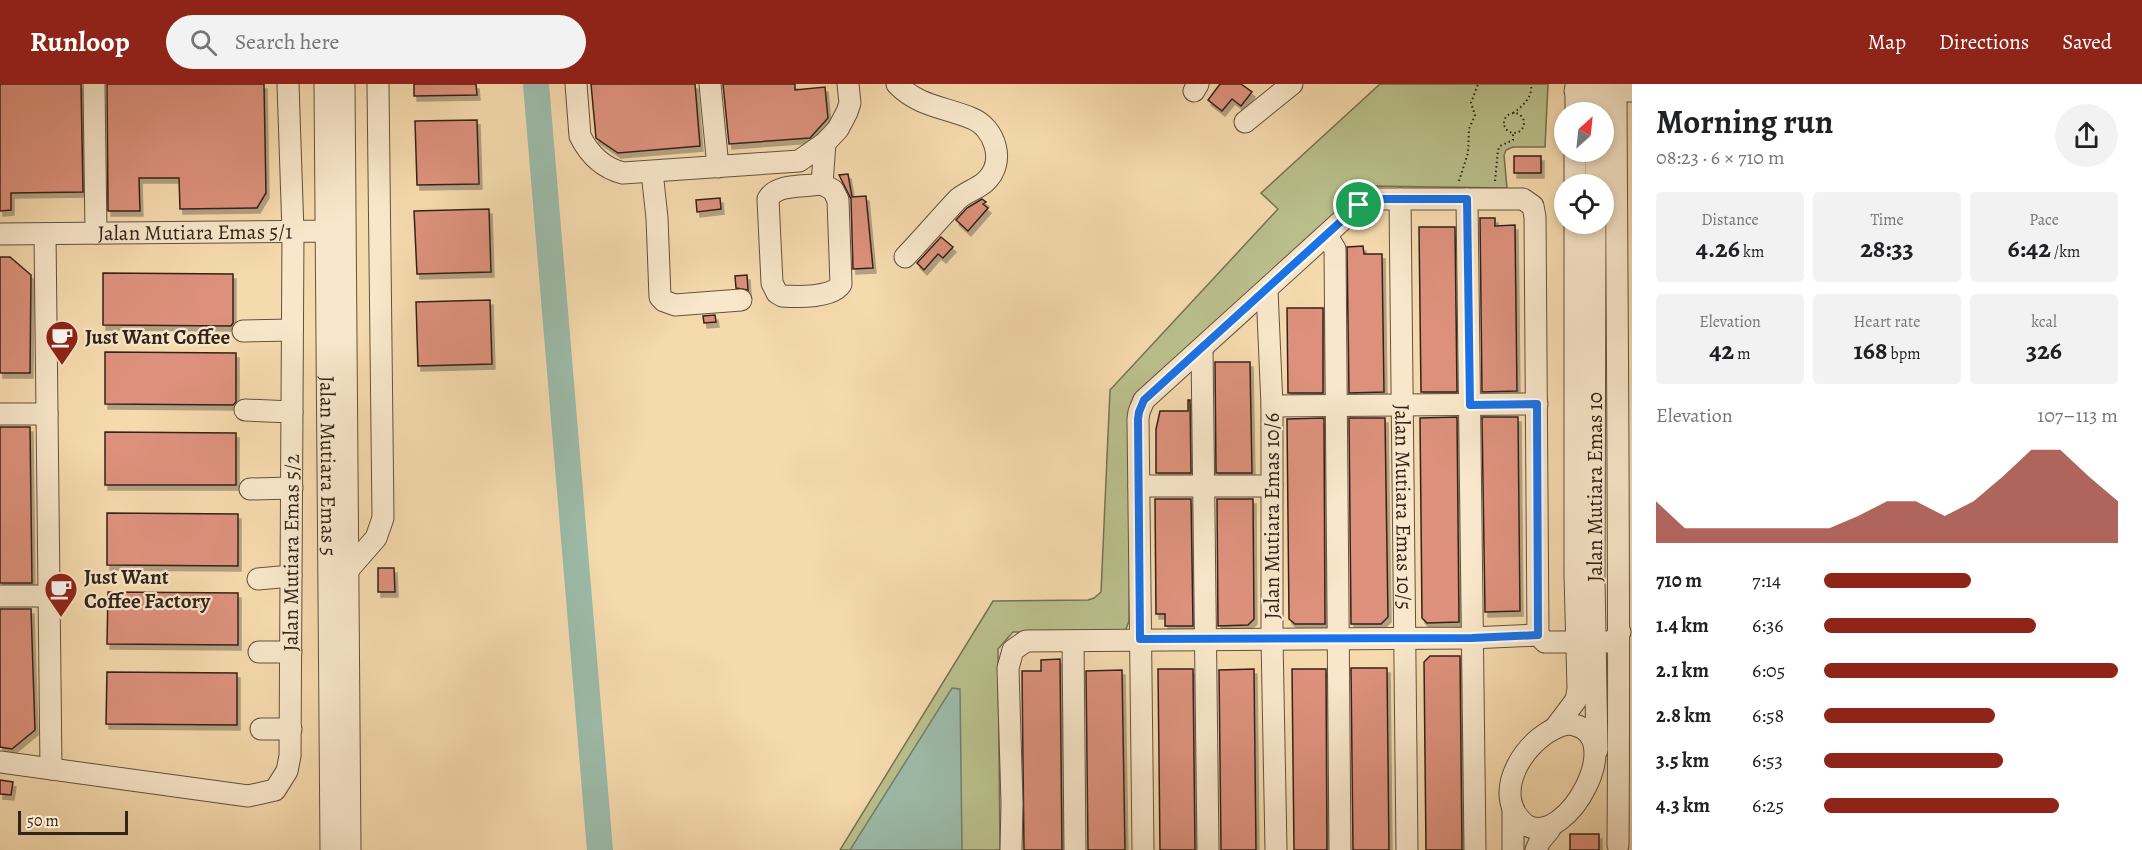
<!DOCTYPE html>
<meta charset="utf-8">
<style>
:root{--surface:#fff;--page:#f2f2f2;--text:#202124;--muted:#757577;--accent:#8f2418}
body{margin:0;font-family:Alegreya,serif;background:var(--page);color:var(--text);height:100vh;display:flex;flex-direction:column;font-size:22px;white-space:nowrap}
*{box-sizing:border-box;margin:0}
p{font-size:20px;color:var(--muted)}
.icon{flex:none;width:33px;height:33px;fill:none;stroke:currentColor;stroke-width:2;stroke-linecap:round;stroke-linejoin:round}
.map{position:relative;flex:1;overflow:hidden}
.drawer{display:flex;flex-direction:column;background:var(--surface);width:510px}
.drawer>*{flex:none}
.needle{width:39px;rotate:27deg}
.buttons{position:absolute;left:1554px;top:18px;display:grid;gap:12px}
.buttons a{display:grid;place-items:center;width:60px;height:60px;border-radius:50%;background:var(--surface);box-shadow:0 3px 9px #0003;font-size:30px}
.scale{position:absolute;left:18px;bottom:15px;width:110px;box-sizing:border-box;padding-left:6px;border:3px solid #33231a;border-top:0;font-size:16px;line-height:21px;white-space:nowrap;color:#33231a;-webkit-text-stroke:4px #f8e7ca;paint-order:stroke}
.pin{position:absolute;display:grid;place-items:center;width:51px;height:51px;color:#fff;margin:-26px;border:3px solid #fff;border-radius:50%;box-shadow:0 2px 6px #0007}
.round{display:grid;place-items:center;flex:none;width:63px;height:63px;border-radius:32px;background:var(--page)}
.headline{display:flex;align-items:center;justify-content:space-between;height:102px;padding:0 24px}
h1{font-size:33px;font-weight:700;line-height:45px}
.figures{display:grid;grid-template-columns:repeat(3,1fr);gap:9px;height:102px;padding:6px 24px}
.figures div{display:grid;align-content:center;border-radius:6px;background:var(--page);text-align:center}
.figures b{font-size:26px;font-weight:700}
.figures small{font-size:16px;font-weight:400}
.figures p{font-size:16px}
.chart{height:168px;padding:12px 24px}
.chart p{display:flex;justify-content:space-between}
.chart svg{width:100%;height:108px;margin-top:6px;fill:var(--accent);opacity:.7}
ul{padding:0 24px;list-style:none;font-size:20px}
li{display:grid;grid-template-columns:96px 72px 1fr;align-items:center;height:45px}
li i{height:15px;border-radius:8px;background:var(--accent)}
header{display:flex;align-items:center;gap:36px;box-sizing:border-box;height:84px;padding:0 30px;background:var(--accent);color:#fff}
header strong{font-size:28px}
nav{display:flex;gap:33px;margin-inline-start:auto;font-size:21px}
.search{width:420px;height:54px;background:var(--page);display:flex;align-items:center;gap:15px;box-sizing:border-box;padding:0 21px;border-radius:33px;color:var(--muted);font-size:22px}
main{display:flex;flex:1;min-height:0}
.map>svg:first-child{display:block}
.green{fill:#bac08c;stroke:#767253;stroke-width:1.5}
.water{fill:#9cbba9;stroke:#727e70;stroke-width:1.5}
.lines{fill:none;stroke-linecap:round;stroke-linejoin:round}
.river{stroke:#9cbba9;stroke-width:26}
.building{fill:#dd917c;stroke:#33231a;stroke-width:1.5;filter:url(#shadow)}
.minor-casing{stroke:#64513f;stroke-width:23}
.path{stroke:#33231a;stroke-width:2;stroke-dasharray:1.5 3;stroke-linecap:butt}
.minor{stroke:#f8e7ca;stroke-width:21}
.route-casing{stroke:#fff;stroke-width:12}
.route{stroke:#1a73e8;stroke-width:8}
.labels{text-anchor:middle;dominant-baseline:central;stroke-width:4.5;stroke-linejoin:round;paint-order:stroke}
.street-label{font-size:21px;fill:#33231a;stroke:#f8e7ca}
.poi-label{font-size:21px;font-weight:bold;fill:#33231a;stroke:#f8e7ca;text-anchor:start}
</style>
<header>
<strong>Runloop</strong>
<div class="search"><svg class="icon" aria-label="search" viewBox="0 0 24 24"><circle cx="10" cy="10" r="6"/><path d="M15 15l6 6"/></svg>Search here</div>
<nav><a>Map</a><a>Directions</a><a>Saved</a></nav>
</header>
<main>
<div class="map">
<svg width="1632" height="766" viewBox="0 0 1632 766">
<defs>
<filter id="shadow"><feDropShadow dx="3" dy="5" stdDeviation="0" flood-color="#0004"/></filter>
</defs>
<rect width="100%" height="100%" fill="#f5daae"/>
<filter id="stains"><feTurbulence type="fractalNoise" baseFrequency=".00333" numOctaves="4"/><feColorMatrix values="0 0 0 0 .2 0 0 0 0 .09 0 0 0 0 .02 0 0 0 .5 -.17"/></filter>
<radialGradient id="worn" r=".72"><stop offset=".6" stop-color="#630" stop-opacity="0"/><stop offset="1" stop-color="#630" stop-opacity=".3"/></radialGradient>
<!-- green -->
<path class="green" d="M1380,0H1548L1545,63H1513L1506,66L1504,71L1507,104L1371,102L1361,108L1135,310L1131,319L1129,537L1126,545L1122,548H1013L998,565L1000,766H840L993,517L1088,516L1094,514L1101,508L1110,306L1278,125L1261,109Z"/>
<!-- water -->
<path class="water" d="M952,604L960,605L962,766H850Z"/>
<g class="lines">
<!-- river -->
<path class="river" d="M536,0L600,766"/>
</g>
<!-- building -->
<path class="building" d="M0,0H81L83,108L11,109V126L0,127Z
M107,0H264L266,109L257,124L180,125L179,94H139L140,127H108Z
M414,0H476L477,11L414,12Z
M591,0H695L700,62L618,69L596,54Z
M723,0H795V6L825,3L828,34L810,54L729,60Z
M1220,0H1241L1252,8L1241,22L1232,15L1222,27L1208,16Z
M477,36L479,100L417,101L415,37Z
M1514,72H1541V89H1514Z
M848,90L852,113L866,112L873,184L853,185L851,115L839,91Z
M720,114L721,125L697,128L696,116Z
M982,115L986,118L983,120L988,124L968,147L956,136L967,124Z
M489,125L491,188L417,190L414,127Z
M1480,134H1495V142L1515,141L1517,307L1482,308Z
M1419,143H1455L1457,308H1421Z
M941,153L953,163L943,174L938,170L924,186L917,179Z
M1363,162L1364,170H1382L1384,308L1349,309L1347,163Z
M0,173H10L31,191L30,289H0Z
M103,189L233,190V239L231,242L103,241Z
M747,191L748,206L736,204L735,192Z
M490,216L492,280L418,282L416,218Z
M1287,224H1323V309H1288Z
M715,231L716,238L704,239L703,232Z
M105,268L236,269V318L233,321L105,320Z
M1215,278H1250L1252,389H1216Z
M1188,316H1190L1191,389H1156V345L1160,327H1188Z
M1457,333L1459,538L1427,539L1422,534L1420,334Z
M1482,333H1518L1520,527L1485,528Z
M1324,334L1325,540H1295L1289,535L1287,335Z
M1349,334H1385L1388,533L1381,540H1351Z
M0,343H30L32,499H0Z
M105,348L236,349V401H105Z
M1155,415H1191L1193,542H1165V530H1156Z
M1217,415H1253L1254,535L1248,541L1218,542Z
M107,429L238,430V482L107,481Z
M378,484H394L395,508H378Z
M108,508L238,509V561L107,560Z
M0,525H31L35,646L12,665L0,663Z
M1430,572H1460L1462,766H1426L1424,578Z
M1060,575L1062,766H1024L1022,587H1041V576Z
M1351,584H1387L1389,766H1353Z
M1158,585H1193L1195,766H1160Z
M1254,585L1256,766H1221L1219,586Z
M1292,585H1326L1327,766H1294Z
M1122,586L1125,766H1088L1086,587Z
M107,588L237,589V641L106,640Z
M0,696L13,698L11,711L0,710Z
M1570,750H1599V766H1570Z"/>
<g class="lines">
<defs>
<g id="minor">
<path d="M94,0L96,149"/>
<path id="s1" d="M325,0L331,766"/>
<path d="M344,0L350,766"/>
<path d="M576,0L580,52C589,70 603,84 623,89L799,77L825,59L838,45L847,28L850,19L848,0"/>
<path d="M710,0L718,83"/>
<path d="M897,0C918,22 944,23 971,34C995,43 1007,79 985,98C977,105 966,108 958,115C940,134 923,154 905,173"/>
<path d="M1194,7L1198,0"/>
<path d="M1575,7H1632"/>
<path d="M1616,7C1617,258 1620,510 1618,761"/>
<path d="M1576,28V0"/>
<path d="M1596,28V0"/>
<path d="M1245,38L1292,0"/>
<path d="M652,88L657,134L660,213L664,217L675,221L741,216"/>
<path d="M822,100L833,106L838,116L841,200C833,214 798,213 782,212L777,209L772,199L768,115C777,99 806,103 822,100Z"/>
<path d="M822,100L825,59"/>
<path d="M1575,100V68"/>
<path d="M1596,100V68"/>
<path id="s2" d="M1400,115L1407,766"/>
<path d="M1467,115L1475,766"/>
<path d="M1595,140L1594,494L1597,666"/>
<path id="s3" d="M0,150L338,147"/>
<path d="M45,150L51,685"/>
<path d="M1327,152L1335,165L1340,766"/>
<path d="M1267,206L1272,322V554L1276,766"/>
<path d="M243,247L292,246"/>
<path d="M1202,265L1208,766"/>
<path d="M1272,322L1537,320"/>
<path d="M245,326L292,328"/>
<path d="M0,330H47"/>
<path d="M1139,402H1272"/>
<path d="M250,405L292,404"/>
<path d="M348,486L376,454L383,434L378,0"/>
<path d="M258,495L291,492"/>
<path d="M0,512H49"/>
<path d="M1073,557L1075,766"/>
<path d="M259,568H291"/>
<path d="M1568,640C1632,645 1567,766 1526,741C1486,710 1529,647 1568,640Z"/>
<path d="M1555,644L1576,616L1578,605L1575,491V140"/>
<path d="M261,645H291"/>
<path id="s4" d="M0,678L248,712L275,706L287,687L290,672L293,148L288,0"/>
<path d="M1513,724V766"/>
<path d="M1011,766L1012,719L1008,584L1013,566L1026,557L1471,554L1538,551L1545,558H1612L1620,548"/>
<path d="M1143,766L1138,335L1139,328L1144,316L1359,121L1367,116L1376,115H1523L1533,122L1535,133L1538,551"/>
<path d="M1536,766L1540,757L1550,745"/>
</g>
</defs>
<!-- minor casing -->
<use href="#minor" class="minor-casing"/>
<!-- path -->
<path class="path" d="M1513,29C1523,22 1533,13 1531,0
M1504 39a10 10 0 1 1 20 0a10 10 0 1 1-20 0Z
M1459,97L1468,69L1469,45L1475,31L1471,19L1478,0
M1495,97L1498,66L1500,62L1513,56V48"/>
<!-- minor -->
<use href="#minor" class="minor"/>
</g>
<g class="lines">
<defs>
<path id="route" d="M1376,115H1467L1470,321L1537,320L1538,551L1472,554L1140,555L1138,335L1139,328L1144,316L1359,121L1367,116Z"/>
</defs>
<!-- route casing -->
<use href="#route" class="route-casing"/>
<!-- route -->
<use href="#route" class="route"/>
</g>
<!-- icons -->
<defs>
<symbol id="cafe-pin" viewBox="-11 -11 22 30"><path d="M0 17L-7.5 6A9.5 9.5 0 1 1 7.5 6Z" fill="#8f2418" stroke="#f8e7ca"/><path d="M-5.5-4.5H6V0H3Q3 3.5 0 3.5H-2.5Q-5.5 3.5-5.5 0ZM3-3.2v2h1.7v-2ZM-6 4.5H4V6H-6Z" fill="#fff"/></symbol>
</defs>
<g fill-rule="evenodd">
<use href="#cafe-pin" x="43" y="234" width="38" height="52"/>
<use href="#cafe-pin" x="42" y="486" width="38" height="52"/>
</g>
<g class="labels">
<!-- street labels -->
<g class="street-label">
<text stroke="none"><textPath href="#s3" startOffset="195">Jalan Mutiara Emas 5/1</textPath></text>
<text stroke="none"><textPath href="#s1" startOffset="382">Jalan Mutiara Emas 5</textPath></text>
<text transform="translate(1595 403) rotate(-90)">Jalan Mutiara Emas 10</text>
<text stroke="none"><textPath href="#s2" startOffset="308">Jalan Mutiara Emas 10/5</textPath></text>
<text transform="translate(1272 432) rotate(-90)">Jalan Mutiara Emas 10/6</text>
<text stroke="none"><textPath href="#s4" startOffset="519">Jalan Mutiara Emas 5/2</textPath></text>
</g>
<!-- poi labels -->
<g class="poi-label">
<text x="85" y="253">Just Want Coffee</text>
<text x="84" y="493">Just Want<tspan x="84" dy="24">Coffee Factory</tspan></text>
</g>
</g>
<rect width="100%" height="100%" filter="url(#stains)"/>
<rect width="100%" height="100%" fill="url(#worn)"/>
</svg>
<div class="buttons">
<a><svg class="needle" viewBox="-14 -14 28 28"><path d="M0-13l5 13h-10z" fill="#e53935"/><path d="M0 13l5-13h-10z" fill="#757577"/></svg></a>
<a><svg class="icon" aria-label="locate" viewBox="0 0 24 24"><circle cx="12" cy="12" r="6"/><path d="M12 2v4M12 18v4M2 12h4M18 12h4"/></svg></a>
</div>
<div class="scale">50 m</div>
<div class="pin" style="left:1359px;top:121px;background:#1e9e55"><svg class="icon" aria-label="arrive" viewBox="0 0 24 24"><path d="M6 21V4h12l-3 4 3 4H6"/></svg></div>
</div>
<section class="drawer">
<div class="headline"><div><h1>Morning run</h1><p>08:23 · 6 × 710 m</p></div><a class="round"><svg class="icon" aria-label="share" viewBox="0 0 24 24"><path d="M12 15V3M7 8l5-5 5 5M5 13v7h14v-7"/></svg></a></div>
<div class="figures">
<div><p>Distance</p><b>4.26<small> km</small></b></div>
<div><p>Time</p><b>28:33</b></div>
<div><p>Pace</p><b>6:42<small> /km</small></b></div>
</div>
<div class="figures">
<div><p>Elevation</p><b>42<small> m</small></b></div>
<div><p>Heart rate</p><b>168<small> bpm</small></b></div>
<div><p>kcal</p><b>326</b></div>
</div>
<div class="chart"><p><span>Elevation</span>107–113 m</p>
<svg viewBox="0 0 160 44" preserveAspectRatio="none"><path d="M0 44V27L10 38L20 38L30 38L40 38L50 38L60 38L70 33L80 27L90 27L100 33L110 27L120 17L130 6L140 6L150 17L160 27V44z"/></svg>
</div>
<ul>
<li><b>710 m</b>7:14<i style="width:50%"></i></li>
<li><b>1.4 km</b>6:36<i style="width:72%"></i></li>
<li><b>2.1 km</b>6:05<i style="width:100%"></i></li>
<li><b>2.8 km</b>6:58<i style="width:58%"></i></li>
<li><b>3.5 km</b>6:53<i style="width:61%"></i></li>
<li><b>4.3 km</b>6:25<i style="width:80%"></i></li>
</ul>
</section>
</main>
